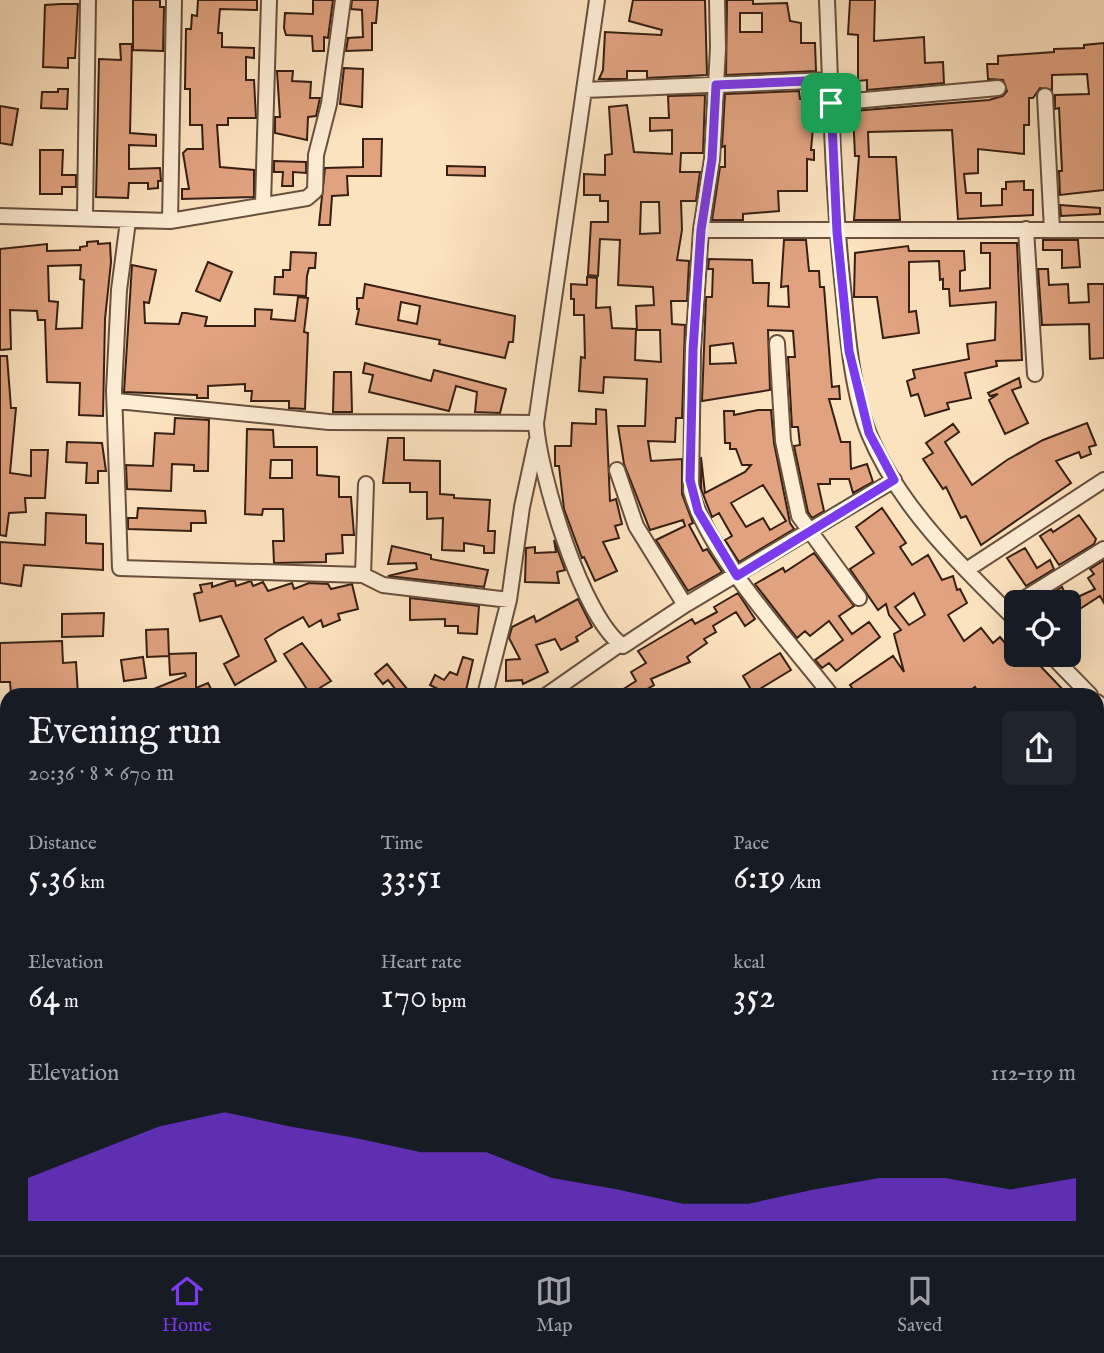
<!DOCTYPE html>
<meta charset="utf-8">
<style>
:root{--surface:#171b24;--page:#20242c;--text:#f1f3f6;--muted:#9ea1a6;--line:#363941;--accent:#7c3aed}
body{margin:0;font-family:"IM FELL English",serif;background:var(--page);color:var(--text);height:100vh;display:flex;flex-direction:column;font-size:26px;white-space:nowrap}
*{box-sizing:border-box;margin:0}
p{font-size:23px;color:var(--muted)}
.icon{flex:none;width:38px;height:38px;fill:none;stroke:currentColor;stroke-width:2;stroke-linecap:round;stroke-linejoin:round}
.map{position:relative;flex:1;overflow:hidden}
.sheet{position:absolute;left:0px;top:688px;width:1104px;height:569px;display:flex;flex-direction:column;background:var(--surface);border-radius:21px 21px 0 0;box-shadow:0 7px 28px #0002}
.sheet>*{flex:none}
.fabs{position:absolute;left:1004px;top:590px;display:grid;gap:14px}
.fabs a{display:grid;place-items:center;width:77px;height:77px;border-radius:10px;background:var(--surface);box-shadow:0 7px 28px #0002;font-size:35px}
.pin{position:absolute;display:grid;place-items:center;width:60px;height:60px;color:#fff;margin:-30px;border-radius:14px;box-shadow:0 4px 10px #0006}
.round{display:grid;place-items:center;flex:none;width:74px;height:74px;border-radius:10px;background:var(--page)}
.head{display:flex;align-items:center;justify-content:space-between;height:119px;padding:0 28px}
h1{font-size:38px;font-weight:600;line-height:52px}
.stats{display:grid;grid-template-columns:repeat(3,1fr);gap:10px;height:119px;padding:7px 28px}
.stats div{display:grid;align-content:center}
.stats b{font-size:35px;font-weight:600}
.stats small{font-size:19px;font-weight:400}
.stats p{font-size:19px}
.chart{height:196px;padding:14px 28px}
.chart p{display:flex;justify-content:space-between}
.chart svg{width:100%;height:126px;margin-top:7px;fill:var(--accent);opacity:.7}
.menu{display:flex;justify-content:space-around;align-items:center;height:98px;border-top:2px solid var(--line);background:var(--surface);font-size:19px;color:var(--muted)}
.menu a{display:grid;justify-items:center;gap:4px}
.menu .selected{color:var(--accent)}
.map>svg:first-child{display:block}
.building{fill:#e0a27f;stroke:#371f13;stroke-width:2;fill-rule:evenodd}
.lines{fill:none;stroke-linecap:round;stroke-linejoin:round}
.minor-casing{stroke:#68503e;stroke-width:18}
.minor{stroke:#fdedd5;stroke-width:14}
.route-casing{stroke:#fff;stroke-width:14}
.route{stroke:#7c3aed;stroke-width:9}
</style>
<div class="map">
<svg width="1104" height="1255" viewBox="0 0 1104 1255">
<rect width="100%" height="100%" fill="#fce3bf"/>
<filter id="stains"><feTurbulence type="fractalNoise" baseFrequency=".00286" numOctaves="4"/><feColorMatrix values="0 0 0 0 .2 0 0 0 0 .09 0 0 0 0 .02 0 0 0 .5 -.17"/></filter>
<radialGradient id="worn" r=".72"><stop offset=".6" stop-color="#630" stop-opacity="0"/><stop offset="1" stop-color="#630" stop-opacity=".3"/></radialGradient>
<!-- building -->
<path class="building" d="M133,0H160V7H164L163,51L133,50Z
M198,0H257V10L220,9L218,33H222V47L254,48V58L246,57V80H254L256,118H228V125H217L220,167L254,170V197L182,199V189H189L183,153L187,149H203L202,125H190V89H185L186,29H191L192,15L197,16Z
M313,0H333L328,38L324,37V51H313L312,36L286,35L284,28L285,13L313,14Z
M352,0H378L376,23H372V50L346,51L348,38L363,37L362,10L351,9Z
M633,0H705L707,75L647,78V71H627V79H599L603,70L605,32L661,35L662,30L629,21Z
M727,0H753V4L787,3L790,21L801,23V43H815L816,71L726,75ZM740,13H762V32H740Z
M850,0H875L874,41L924,37L925,63L943,62L944,83L867,90V80L858,81V35L848,34Z
M61,4H78L75,58H68V68L43,67L45,5Z
M1104,43V190L1060,195L1059,171H1062L1059,108L1055,109V95L1089,94L1087,74L1052,75V90L1040,88L1033,98H1029V125H1024V154L978,149V173L964,174L966,193H981V206L1002,205V189H1006V182L1024,181V190H1033V215L958,219L952,130L868,132L869,157H896L900,220H854L859,156H855L853,111L989,100L1003,96L1007,91L1003,80L988,79L987,64H998V56L1054,52V49L1084,48V45Z
M120,44H132L130,133L156,135V146L129,145V169L160,168L161,181H158V188L148,189V183H129L128,198L96,197L99,59L121,60Z
M344,68L363,69L362,107L340,104Z
M277,71H293L292,81L311,82L310,98H320L316,116L308,117L307,140L275,133V117H280Z
M58,89H68L67,109L41,108L42,92H58Z
M799,91L800,99H815L816,127H813L811,150H814V160L807,159V191H778L779,211L743,214V220H712L720,167H725V146L722,147L725,94Z
M705,95L703,153H681L680,172H700L696,201H681L682,230L677,260L689,261L687,301H671L672,324L685,325L682,418H676L675,442L648,441L651,461L682,459V494L693,523L689,525L703,551L707,549L722,572L688,591L656,540L685,526L683,520L650,530L624,464L618,426H645L647,379L604,377L603,393L579,391L581,357L585,358L584,315H574V299H571V284L587,285V277L597,278L596,308L610,307L612,328L636,329L635,360L661,362L660,330H637L636,306L654,305L653,287L618,285L620,240L600,239L598,276L588,275L591,222H608V201H600V195H584V174L605,175V155L612,154L609,107L627,105L634,152L672,154V130L650,131V118H669L668,96ZM641,202H659L660,233L640,234Z
M0,106L18,109L12,145L0,143Z
M363,139H382L381,176H347L348,195L332,196L330,225H319L325,168L363,167Z
M40,150H63L62,175H76V187H62V194H40Z
M274,161L306,162V173L293,172V186H282L283,172H274Z
M447,166L485,167V176L447,175Z
M1060,205L1100,208V214L1061,216Z
M784,240H806L809,271H819L820,287H824L832,387L839,386L840,399H829L841,442H850L851,469L867,464L873,482L853,493L849,479H830V484H818L824,511L812,518L808,512L794,446L800,445L798,427H792L788,357H795L793,331L768,330L770,390L702,401L706,297H712L713,269H708L709,259L752,260L753,283H769L768,306L789,307L788,286L781,287ZM733,343L736,363L710,364V346Z
M1043,240H1078L1080,267L1062,268V250H1043Z
M98,241V244L110,243L111,262L105,319L103,416L79,415L80,383L47,382L45,320H38L37,311L10,310L11,349L0,350V249L47,244V251L80,250V247L87,246V242ZM81,265L80,279L84,280L82,328L56,329L58,302L49,301L48,266Z
M981,243H1017L1022,360L996,361L997,366L965,373L971,398L947,403L949,409L925,416L918,394L911,396L907,381L915,378L913,370L969,359L967,344L995,340L996,302L950,306L949,289H943V279L940,280L939,261L909,262V312L916,311L919,333L883,338L877,297H854L855,253L908,246L909,251H964L965,270L960,271V291L990,288V253H981Z
M291,252L316,253L315,268H309L307,276L306,296L274,294L275,277H283V270H290Z
M208,262L232,272L220,301L196,291Z
M132,265L156,270L149,303L144,302L145,323L179,324L182,313H186L207,317L205,326H255V309L272,310L271,319L295,321L298,297L308,298L304,332L308,333L305,409L289,408V401H251L252,391H245V384L208,386V398H197V395L124,392Z
M1038,269H1048L1049,285L1068,284L1069,303L1089,302L1088,284H1104V358L1090,359L1089,324L1042,325Z
M365,284L515,316L513,342H509L505,358L439,344L440,340L356,324L359,309H357V298H363ZM401,302L420,306L417,324L398,320Z
M0,356H7L11,408H16L10,473L31,476V450H48L45,498H25L26,512L9,513L6,536L0,535Z
M365,363L431,381L434,370L506,389L500,413L475,412L477,392L456,386L449,411L369,392L373,375L363,373Z
M334,372H351L352,412H333Z
M1019,378L1021,387L1012,390L1028,423L1005,434L989,400L998,394L990,396L988,393Z
M596,409L606,410L610,501L616,499L622,524L615,526L619,538L603,542L617,571L595,581L584,557L582,558L564,509L559,466H555V446H571L572,423L596,424Z
M758,410H771L774,443L790,523L794,529L739,562L725,540L732,536L719,513L712,517L701,489V457L705,493L745,472L751,465H742L736,449H730V443H725L724,411H734V415ZM763,485L786,521L770,530L763,518L746,527L731,503Z
M175,418L209,420L208,471H194V465L172,464L171,491L127,489L126,465L153,466L155,433L174,434Z
M1087,423L1096,445L1089,447L1091,454L1081,458L1079,452L1056,461L1071,483L981,545L966,516L961,518L946,487L943,489L923,459L933,453L926,443L953,424L959,432L945,442L972,485L1007,460L1043,440Z
M247,429L273,430L274,447H317V475L339,477V497H351L354,535H342L343,553L326,554V562L274,563L273,541H284L283,509H263L262,515L245,514ZM271,460H292V478H270Z
M388,438H404V460L440,461V494L454,495V498L490,500L488,531H495L494,553H484V546L464,543V551L442,550L443,518L427,519V492H410V483H383Z
M67,442L102,443L106,471H98V483H86L87,463L66,462Z
M138,508L205,511L206,523H191V531L128,529V518H137Z
M882,508L906,543L900,547L912,565L928,555L942,580L953,576L957,590L960,589L967,603L948,615L964,641L981,628L993,643L1000,637L1015,655L1029,654L1068,695H980L975,687L964,695H958L954,690L948,695H857L850,685L893,656L904,672L894,634L901,630L889,615L886,604L878,610L850,569L874,553L856,527ZM914,593L925,615L909,625L895,607Z
M46,513L86,515V543L103,544V570L24,565L21,586L0,583V542L45,545Z
M1079,515L1096,539L1094,544L1059,565L1040,536L1051,529L1053,532Z
M554,540L565,570L557,572L559,583L525,582L526,548L535,547V553L556,552Z
M392,546L431,555V559L488,570L484,587L388,576L417,569L416,563L388,564Z
M1025,548L1037,568L1050,560L1054,569L1026,586L1007,558Z
M814,553L854,606L839,616L852,634L869,622L880,637L836,671L829,663L822,668L815,660L843,640L829,621L810,636L805,631L797,638L755,584L783,568L785,572Z
M1104,560V603L1100,596L1069,616V601L1095,589L1088,578L1094,574L1090,569Z
M230,581H235L236,586L251,581L253,586L263,582L268,591L292,583L294,589L309,583L328,584L331,589L352,584L358,609L338,614L340,620L323,627L321,620L309,627L303,617L279,630L265,639L276,661L235,685L224,664L239,656L231,638L221,616L200,621L194,594L202,592L200,585L212,583V587Z
M1062,587L1069,602H1038Z
M738,593L755,619L745,626L736,612L713,626L716,632L704,639L707,643L687,657L690,662L651,679L654,685L637,695H614L636,681L631,672L646,663L638,651L692,619L695,624L717,612L714,607Z
M410,598L479,606L477,634L458,633V626H445V619L410,620Z
M578,599L592,627L576,637L578,641L561,650L555,639L536,645L548,672L523,684L522,680L506,681V660L520,659L509,638L512,627L534,616L536,622Z
M104,613L103,636L62,637V614Z
M168,629L169,656L147,657L146,630Z
M62,641L63,663L76,662L78,695H11L10,682H0V643Z
M302,643L331,681L310,694L284,654Z
M196,653V688L208,683L212,691L204,695H139L186,676L185,673L170,675L169,654Z
M780,653L791,670L753,693L743,676Z
M143,657L146,678L124,681L121,660Z
M463,657L473,660L465,695H438L440,690L430,685L435,675L444,680L450,672L457,675Z
M387,664L412,695H400L388,680L383,684L375,674Z"/>
<g class="lines">
<defs>
<path id="minor" d="M597,0L536,423C539,473 582,618 623,646L685,605L894,480
M717,0L718,48L712,159L701,230L693,350L691,491C708,554 790,642 831,695
M827,0C831,99 833,199 844,298C848,341 853,394 869,434C899,507 962,567 1017,621
M584,90L830,80
M1045,96L1052,230
M831,103L998,88
M263,204L269,0
M0,216L170,221L307,198L315,191L316,155L329,104L343,0
M85,216L88,0
M128,221L119,290L114,391L120,568L363,575L383,585L509,600
M170,221L174,0
M1026,229L1035,374
M701,230H1104
M777,343L783,441L799,516L859,598
M117,401L329,422L536,423
M617,470L636,526L685,605
M968,569L1104,480
M363,575L366,484
M1019,602L1104,549
M1050,654L1090,695
M485,695L509,600L522,507L536,442
M547,695L620,644
M1097,702L1104,708
M1097,902L1104,911
M0,1034L7,1047
M0,1068L7,1063
M1097,1214L1104,1223
M133,1250L137,1255
M495,1250L499,1255
M811,1250L815,1255
M55,1255L63,1250
M210,1255L218,1250
M386,1255L387,1250
M580,1255L588,1250"/>
</defs>
<!-- minor casing -->
<use href="#minor" class="minor-casing"/>
<!-- minor -->
<use href="#minor" class="minor"/>
</g>
<g class="lines">
<defs>
<path id="route" d="M830,80L837,232L849,351L869,433L894,480L737,576L698,511L690,480L693,350L701,230L712,159L716,85Z"/>
</defs>
<!-- route casing -->
<use href="#route" class="route-casing"/>
<!-- route -->
<use href="#route" class="route"/>
</g>
<rect width="100%" height="100%" filter="url(#stains)"/>
<rect width="100%" height="100%" fill="url(#worn)"/>
</svg>
<div class="fabs">
<a><svg class="icon" aria-label="locate" viewBox="0 0 24 24"><circle cx="12" cy="12" r="6"/><path d="M12 2v4M12 18v4M2 12h4M18 12h4"/></svg></a>
</div>
<div class="pin" style="left:831px;top:103px;background:#1e9e55"><svg class="icon" aria-label="arrive" viewBox="0 0 24 24"><path d="M6 21V4h12l-3 4 3 4H6"/></svg></div>
<section class="sheet">
<div class="head"><div><h1>Evening run</h1><p>20:36 · 8 × 670 m</p></div><a class="round"><svg class="icon" aria-label="share" viewBox="0 0 24 24"><path d="M12 15V3M7 8l5-5 5 5M5 13v7h14v-7"/></svg></a></div>
<div class="stats">
<div><p>Distance</p><b>5.36<small> km</small></b></div>
<div><p>Time</p><b>33:51</b></div>
<div><p>Pace</p><b>6:19<small> /km</small></b></div>
</div>
<div class="stats">
<div><p>Elevation</p><b>64<small> m</small></b></div>
<div><p>Heart rate</p><b>170<small> bpm</small></b></div>
<div><p>kcal</p><b>352</b></div>
</div>
<div class="chart"><p><span>Elevation</span>112–119 m</p>
<svg viewBox="0 0 160 44" preserveAspectRatio="none"><path d="M0 44V29L10 20L20 11L30 6L40 11L50 15L60 20L70 20L80 29L90 33L100 38L110 38L120 33L130 29L140 29L150 33L160 29V44z"/></svg>
</div>
</section>
</div>
<nav class="menu">
<a class="selected"><svg class="icon" aria-label="home" viewBox="0 0 24 24"><path d="M3 11l9-7 9 7M6 9v11h12V9"/></svg>Home</a>
<a><svg class="icon" aria-label="map" viewBox="0 0 24 24"><path d="M3 6l6-2 6 2 6-2v14l-6 2-6-2-6 2zM9 4v14M15 6v14"/></svg>Map</a>
<a><svg class="icon" aria-label="saved" viewBox="0 0 24 24"><path d="M7 4h10v16l-5-4-5 4z"/></svg>Saved</a>
</nav>
